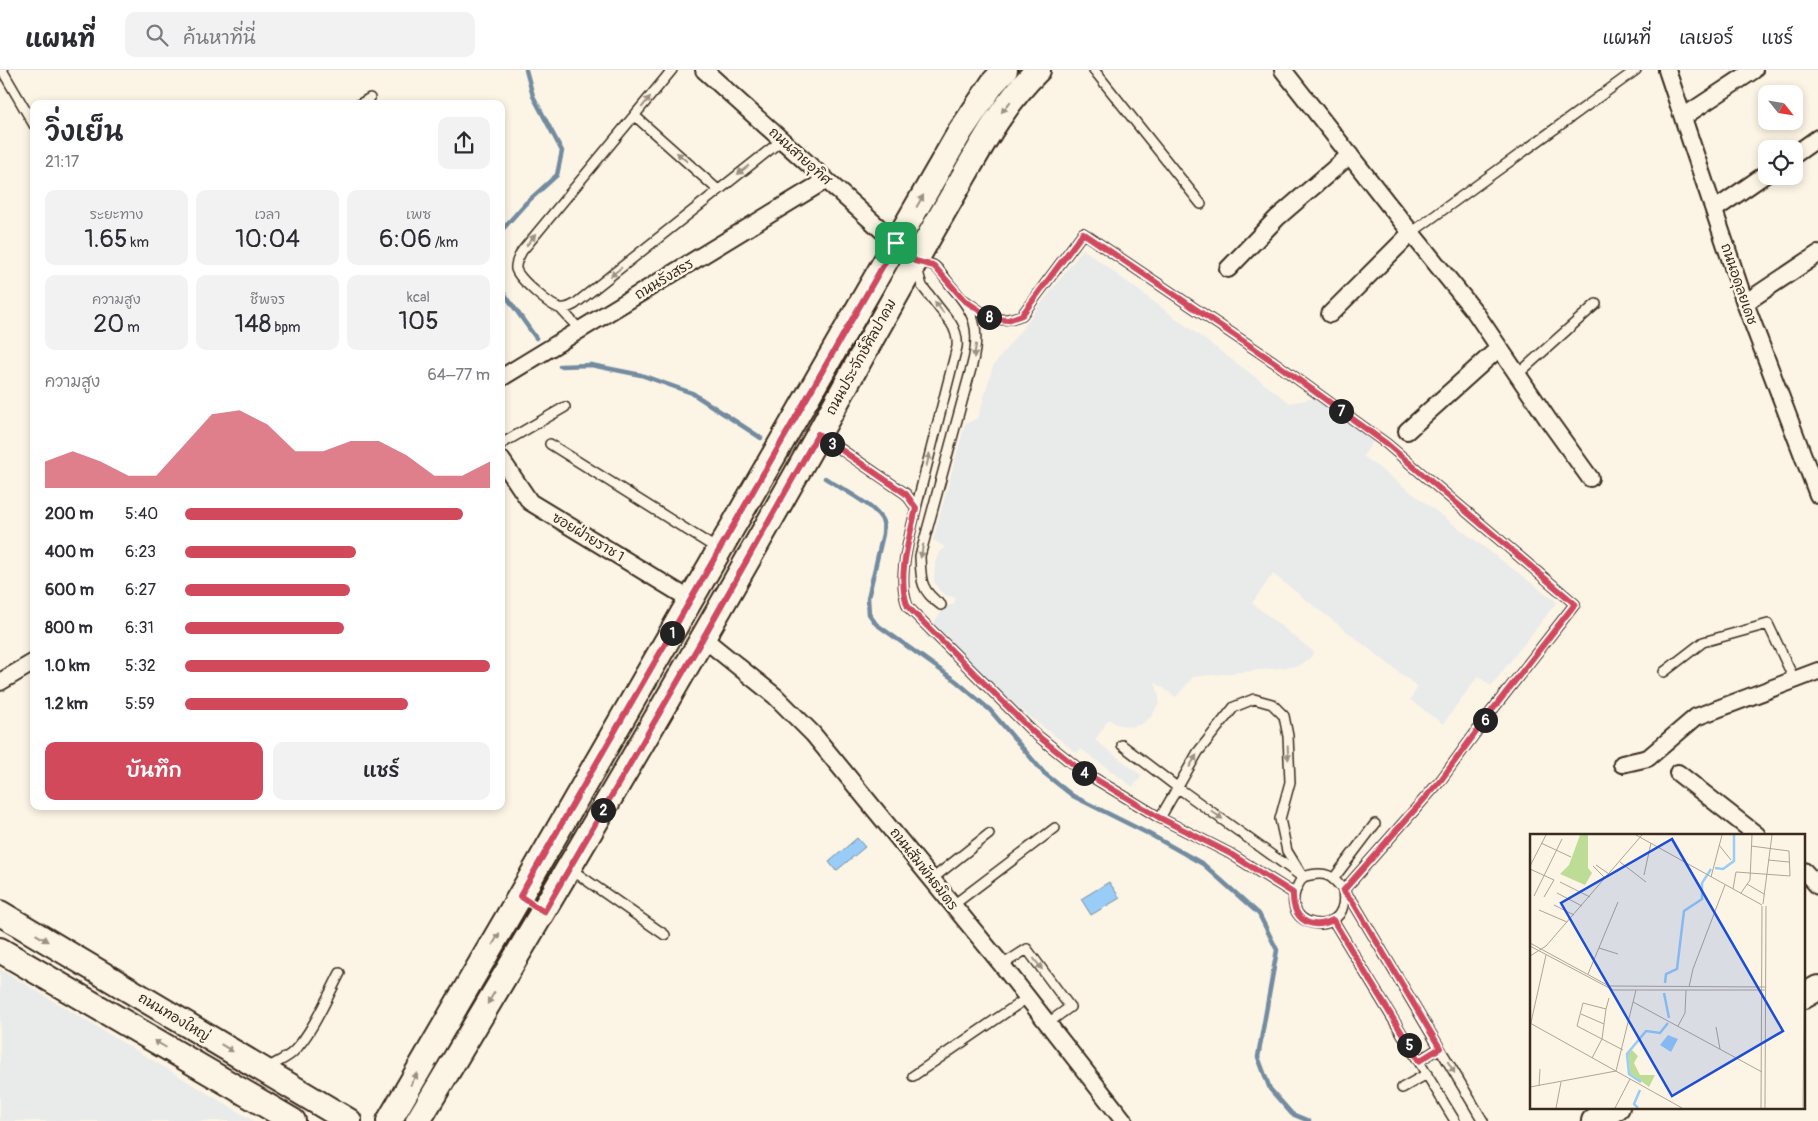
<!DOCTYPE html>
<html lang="th">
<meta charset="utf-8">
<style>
:root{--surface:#fff;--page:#f2f2f3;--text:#2b2b33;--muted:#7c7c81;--line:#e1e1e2;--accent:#d1495b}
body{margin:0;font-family:Pangolin,"Playpen Sans Thai",sans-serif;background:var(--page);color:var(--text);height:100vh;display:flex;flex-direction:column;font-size:19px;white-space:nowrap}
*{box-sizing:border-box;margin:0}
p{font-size:16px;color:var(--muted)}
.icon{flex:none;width:28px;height:28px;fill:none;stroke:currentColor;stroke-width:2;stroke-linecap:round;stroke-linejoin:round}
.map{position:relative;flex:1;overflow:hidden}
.sheet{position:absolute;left:30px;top:30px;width:475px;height:710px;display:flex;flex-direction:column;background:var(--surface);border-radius:10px;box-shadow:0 2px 8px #0003}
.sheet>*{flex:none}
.needle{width:32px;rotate:120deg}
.tools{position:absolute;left:1758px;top:15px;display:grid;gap:10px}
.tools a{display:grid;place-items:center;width:45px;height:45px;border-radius:10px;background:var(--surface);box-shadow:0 2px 8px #0003;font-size:25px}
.pin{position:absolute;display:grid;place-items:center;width:42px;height:42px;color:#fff;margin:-21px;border-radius:10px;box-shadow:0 2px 8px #0006}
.km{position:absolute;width:25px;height:25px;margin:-12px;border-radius:50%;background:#222;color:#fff;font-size:14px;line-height:25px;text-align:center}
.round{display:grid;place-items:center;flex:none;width:52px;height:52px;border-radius:10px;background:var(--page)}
.summary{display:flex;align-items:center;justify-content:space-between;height:85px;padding:0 15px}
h1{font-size:28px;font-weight:600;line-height:38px}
.figures{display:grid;grid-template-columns:repeat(3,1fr);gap:8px;height:85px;padding:5px 15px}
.figures div{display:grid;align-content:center;border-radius:10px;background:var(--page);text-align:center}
.figures b{font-size:25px;font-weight:600}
.figures small{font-size:14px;font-weight:400}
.figures p{font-size:14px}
.chart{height:140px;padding:10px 15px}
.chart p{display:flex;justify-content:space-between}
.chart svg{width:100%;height:90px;margin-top:5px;fill:var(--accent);opacity:.7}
.primary-button{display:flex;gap:10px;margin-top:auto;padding:10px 15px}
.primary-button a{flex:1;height:58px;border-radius:10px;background:var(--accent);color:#fff;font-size:20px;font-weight:600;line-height:58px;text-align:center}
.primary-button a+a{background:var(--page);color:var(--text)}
ul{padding:0 15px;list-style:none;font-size:16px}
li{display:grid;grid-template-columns:80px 60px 1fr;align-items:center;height:38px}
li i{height:12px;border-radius:6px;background:var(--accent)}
header{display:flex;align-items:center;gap:30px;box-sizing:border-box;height:70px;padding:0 25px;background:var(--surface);border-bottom:1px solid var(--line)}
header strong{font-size:24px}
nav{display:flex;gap:28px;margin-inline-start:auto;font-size:18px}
.search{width:350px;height:45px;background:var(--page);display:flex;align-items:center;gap:12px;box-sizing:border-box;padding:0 18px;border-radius:10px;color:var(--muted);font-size:19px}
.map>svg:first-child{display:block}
.built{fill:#e9eaea}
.water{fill:#99ccf6;stroke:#738ba0}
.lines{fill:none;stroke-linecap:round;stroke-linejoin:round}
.stream{stroke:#738ba0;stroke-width:4.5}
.lane-casing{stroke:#3b2a1e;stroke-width:12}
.street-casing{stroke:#3b2a1e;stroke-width:20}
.secondary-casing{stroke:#3b2a1e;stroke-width:28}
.lane{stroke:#fcf5e5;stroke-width:9}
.street{stroke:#fcf5e5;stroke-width:16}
.secondary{stroke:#fcf5e5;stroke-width:24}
.oneway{fill:#9c9082}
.route-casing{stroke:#fff;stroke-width:10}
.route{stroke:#d1495b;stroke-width:6}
.labels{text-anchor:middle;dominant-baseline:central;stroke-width:5;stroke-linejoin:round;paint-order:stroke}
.street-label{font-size:14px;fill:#3b2a1e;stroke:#fcf5e5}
.inset-river{fill:none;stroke:#99ccf6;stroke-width:2.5}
.inset-road{fill:none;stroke:#afa495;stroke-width:1}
.view{fill:#1d4ed8;fill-opacity:0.15;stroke:#1d4ed8;stroke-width:2.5}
.inset-edge{fill:none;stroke:#3b2a1e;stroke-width:2.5}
</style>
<header>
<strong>แผนที่</strong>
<div class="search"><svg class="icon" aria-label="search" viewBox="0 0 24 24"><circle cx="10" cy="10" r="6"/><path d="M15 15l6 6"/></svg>ค้นหาที่นี่</div>
<nav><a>แผนที่</a><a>เลเยอร์</a><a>แชร์</a></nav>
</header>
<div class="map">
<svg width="1818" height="1051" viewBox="0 0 1818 1051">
<rect width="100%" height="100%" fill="#fcf5e5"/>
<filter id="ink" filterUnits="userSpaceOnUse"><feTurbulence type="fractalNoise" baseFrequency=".02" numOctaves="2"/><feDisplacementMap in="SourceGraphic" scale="10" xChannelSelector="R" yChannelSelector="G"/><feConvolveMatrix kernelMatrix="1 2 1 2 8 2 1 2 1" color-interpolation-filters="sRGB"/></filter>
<g filter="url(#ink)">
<!-- built -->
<path class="built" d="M1083,179L1290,333L1315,328L1374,370L1363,386L1557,532L1491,616L1478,606L1443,654L1410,630L1418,617L1273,504L1252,533L1314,582L1311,587L1299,596L1193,607L1176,627L1155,612L1159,626V633L1152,646L1142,654L1130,657L1116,654L1109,649L1095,670L1142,706L1133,717L1081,679L1077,683L925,566L946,535H953L956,528L945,525L939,520L934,511L935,492L939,483L945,477L933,470L965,354L978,348L993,296Z
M0,899L254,1051H0Z"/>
<!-- water -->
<path class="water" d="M857,768L865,777L836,801L829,792Z
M1109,812L1120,828L1091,845L1081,829Z"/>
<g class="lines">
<!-- stream -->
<path class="stream" d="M501,161L525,134L557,105L562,81L533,26L526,0
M501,219L536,268
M560,296L591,295L641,305L692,323L761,368
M825,408C840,418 877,436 883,452C884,456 883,460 883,464L868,528L869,544L876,554L956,611L990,640L1044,703L1073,726L1151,765L1203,794L1259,844L1277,880L1258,987L1270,1019L1292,1044L1309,1051"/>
<defs>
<path id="lane" d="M2,0L34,55
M672,0L522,181C519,187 515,192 516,199C519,209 550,236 560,238C566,239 570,237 575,234L782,70
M1094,0L1201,134
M360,34L370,28
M635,46L718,120
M1411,163L1636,0
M917,191C922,193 928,193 933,195C940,199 946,210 951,216C975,243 981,259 972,295L920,486C921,510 920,520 941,535
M964,230C986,245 994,256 1022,245L1083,163L1274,292L1387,374L1575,534L1490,643L1441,710L1343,821
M560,238L580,260
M1517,305L1596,234
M820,365L906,424L916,438C910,467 896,508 908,537L1033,662L1079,699L1160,748L1229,783L1293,823
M501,374L565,337
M550,374L719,480
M916,438L957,277C958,268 956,261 951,253L922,216L917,198
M1664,602L1703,572L1768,554L1794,609
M1122,675L1177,717L1298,804
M1160,748L1198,682L1234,637L1254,629L1272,634L1284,646L1288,666L1290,712L1280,749L1287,781L1303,807
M569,798L665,865
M1334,808L1375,754
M932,809L989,764
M1343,821C1352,874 1266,858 1303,807C1333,797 1335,812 1353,832L1483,1051
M952,836L1055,758
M1333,850L1455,1051
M1002,895L1027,879L1070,937L1048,953
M1419,991L1439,978
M266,999C274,993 286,989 293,982C311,965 328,926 340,903
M913,1006L1027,928
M1402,1018L1427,1004"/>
<path id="street" d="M704,0L896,173
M1283,0L1388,134L1475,242L1549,351L1590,408
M1667,0L1745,233L1818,425
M1683,47L1754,0
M1794,85L1818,68
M1714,140L1766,104
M1228,199L1277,148L1350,85
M1745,233L1818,184
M1330,244L1411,163
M501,308L826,110
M1407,361L1499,278
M501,389L530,432L691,530
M703,568L775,626L813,664L1002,895L1124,1051
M0,612L34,592
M1622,694L1648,688L1696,647L1818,601
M1678,703L1757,765
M1804,801L1818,816"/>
<path id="secondary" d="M0,843L349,1051
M0,880L293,1051
M1804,926L1818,918
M389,1051L520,826L960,62L993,13L1005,0
M418,1051C555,823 690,594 820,362C861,287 903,212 946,137C974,90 998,39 1038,0
M1594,1051L1617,1037"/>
</defs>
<!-- lane casing -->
<use href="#lane" class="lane-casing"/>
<!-- street casing -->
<use href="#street" class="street-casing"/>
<!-- secondary casing -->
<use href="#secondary" class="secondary-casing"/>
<!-- lane -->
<use href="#lane" class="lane"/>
<!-- street -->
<use href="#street" class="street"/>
<!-- secondary -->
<use href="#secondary" class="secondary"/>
</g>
<!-- one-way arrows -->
<defs><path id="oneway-solid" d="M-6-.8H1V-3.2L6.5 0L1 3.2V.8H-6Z" transform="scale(1.25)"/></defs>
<g class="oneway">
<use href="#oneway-solid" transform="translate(646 32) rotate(-52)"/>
<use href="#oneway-solid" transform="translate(1006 37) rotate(130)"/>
<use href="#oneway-solid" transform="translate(682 87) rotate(-139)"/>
<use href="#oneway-solid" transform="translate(743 100) rotate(142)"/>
<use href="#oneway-solid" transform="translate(920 131) rotate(-60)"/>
<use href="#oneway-solid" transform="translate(531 170) rotate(-50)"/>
<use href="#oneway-solid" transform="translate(616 202) rotate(141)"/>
<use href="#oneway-solid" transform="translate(939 237) rotate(-128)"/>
<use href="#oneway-solid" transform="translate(975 281) rotate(99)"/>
<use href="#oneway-solid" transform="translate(928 390) rotate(-76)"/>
<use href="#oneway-solid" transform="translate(922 481) rotate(101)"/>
<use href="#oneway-solid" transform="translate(1288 683) rotate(87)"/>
<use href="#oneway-solid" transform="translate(1193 691) rotate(-59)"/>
<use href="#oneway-solid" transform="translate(1217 745) rotate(36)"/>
<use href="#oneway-solid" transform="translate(42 868) rotate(31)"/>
<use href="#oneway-solid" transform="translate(496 869) rotate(-60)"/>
<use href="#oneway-solid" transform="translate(1038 894) rotate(53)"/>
<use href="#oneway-solid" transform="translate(491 928) rotate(121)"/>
<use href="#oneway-solid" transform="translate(160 974) rotate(-150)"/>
<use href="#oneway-solid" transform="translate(227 978) rotate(31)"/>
<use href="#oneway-solid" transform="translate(1451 997) rotate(59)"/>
<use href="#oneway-solid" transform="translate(414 1009) rotate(-60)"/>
</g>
</g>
<g class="lines" filter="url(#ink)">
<defs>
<path id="route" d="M1083,163L1274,292L1387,374L1575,534L1490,643L1441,710L1343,821L1353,832L1440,978L1419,991L1333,850C1310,861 1292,849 1293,823L1229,783L1160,748L1079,699L1033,662L908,537C896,508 910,467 916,438L906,424L818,364L703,568L544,842L520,826L896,173L915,191L934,196L964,230L992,249L1008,250L1022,245Z"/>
</defs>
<!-- route casing -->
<use href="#route" class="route-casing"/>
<!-- route -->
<use href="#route" class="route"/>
</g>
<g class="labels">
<!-- street labels -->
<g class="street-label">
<text transform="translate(800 86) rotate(42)">ถนนสายอุทิศ</text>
<text transform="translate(664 209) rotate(-31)">ถนนรังสรร</text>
<text transform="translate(1739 214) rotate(71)">ถนนอดุลยเดช</text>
<text transform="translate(861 287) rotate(-61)">ถนนประจักษ์ศิลปาคม</text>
<text transform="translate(588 467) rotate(31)">ซอยฝ่ายราช 1</text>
<text transform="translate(924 799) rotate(52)">ถนนสัมพันธมิตร</text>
<text transform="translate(174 947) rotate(31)">ถนนทองใหญ่</text>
</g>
</g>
<!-- overview -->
<g transform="translate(1530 764)">
<rect width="275" height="275" fill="#fcf5e5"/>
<path d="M50,1H58V34L62,39L55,51L30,40L39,31ZM102,216L108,222L104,229L110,241H125L119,253L100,239L98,220Z" fill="#bddd96"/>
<path d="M138,201L148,205L141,218L130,211Z" fill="#99ccf6"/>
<path class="inset-river" d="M185,34L193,35L204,27V1M135,149L136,140L147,135L154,77L172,65V49L181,35M134,159L139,184M111,248L99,240L97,220L116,197L130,199L138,189M108,274L104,270L110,256"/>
<path class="inset-road" d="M106,1L232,71M11,9L41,23M189,11L201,26M238,26L259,28M90,28L116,48M66,31L79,40M0,32L16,1M63,32L75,44M0,35L24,46L14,63M114,41L121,9M181,43L192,1M30,48L60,63M217,50L234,60M203,55L206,38L260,42L259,17L221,12M27,59L52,72M211,59L220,46L222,1M4,62L32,5M233,70L242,1M24,71L44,81M9,76L37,88M0,109L79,152L235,153M0,112L83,156H235M69,114L88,120M0,122L16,112L112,1M58,140L88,68M159,153L163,135L195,51M79,164L76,175L53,169L47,192L93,216M103,168L232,238M51,180L74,190M0,189L152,274M148,192L155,179L156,156M0,193L16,121M186,193L190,215M62,224L72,205L76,175M9,252L10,235M0,253L86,237L106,156M26,274L31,248M85,274L100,245M231,274L232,72M235,274L236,72M273,274L275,96"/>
<path class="view" d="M142,5L253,197L142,262L31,69Z"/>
<rect width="275" height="275" class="inset-edge"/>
</g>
</svg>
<div class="tools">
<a><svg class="needle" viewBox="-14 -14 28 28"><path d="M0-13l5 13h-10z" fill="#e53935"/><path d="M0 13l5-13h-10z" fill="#7c7c81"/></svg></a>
<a><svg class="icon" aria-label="locate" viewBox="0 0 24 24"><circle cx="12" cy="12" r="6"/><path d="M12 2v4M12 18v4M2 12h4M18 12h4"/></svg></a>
</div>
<div class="pin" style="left:896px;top:173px;background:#1e9e55"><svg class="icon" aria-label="arrive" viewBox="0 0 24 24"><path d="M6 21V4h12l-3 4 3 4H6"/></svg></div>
<b class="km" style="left:672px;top:563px">1</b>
<b class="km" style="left:603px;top:740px">2</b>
<b class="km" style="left:832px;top:374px">3</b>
<b class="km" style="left:1084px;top:703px">4</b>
<b class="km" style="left:1409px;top:975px">5</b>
<b class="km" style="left:1485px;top:650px">6</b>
<b class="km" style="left:1341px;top:341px">7</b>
<b class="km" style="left:989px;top:247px">8</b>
<section class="sheet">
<div class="summary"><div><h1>วิ่งเย็น</h1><p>21:17</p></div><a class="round"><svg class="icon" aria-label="share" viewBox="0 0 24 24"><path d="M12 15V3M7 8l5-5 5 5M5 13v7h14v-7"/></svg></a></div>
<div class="figures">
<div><p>ระยะทาง</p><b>1.65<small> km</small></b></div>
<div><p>เวลา</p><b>10:04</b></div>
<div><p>เพซ</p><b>6:06<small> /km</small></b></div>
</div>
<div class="figures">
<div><p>ความสูง</p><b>20<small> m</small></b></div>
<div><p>ชีพจร</p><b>148<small> bpm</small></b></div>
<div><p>kcal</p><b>105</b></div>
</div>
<div class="chart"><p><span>ความสูง</span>64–77 m</p>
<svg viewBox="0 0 160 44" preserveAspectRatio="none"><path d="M0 44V31L10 26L20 31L30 38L40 38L50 23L60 8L70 6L80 13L90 26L100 26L110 21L120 21L130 28L140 38L150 38L160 31V44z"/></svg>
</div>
<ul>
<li><b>200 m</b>5:40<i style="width:91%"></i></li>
<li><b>400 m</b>6:23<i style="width:56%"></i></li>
<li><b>600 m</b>6:27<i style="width:54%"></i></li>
<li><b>800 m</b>6:31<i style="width:52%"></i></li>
<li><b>1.0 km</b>5:32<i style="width:100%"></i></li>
<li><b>1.2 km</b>5:59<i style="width:73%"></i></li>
</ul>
<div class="primary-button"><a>บันทึก</a><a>แชร์</a></div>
</section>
</div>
